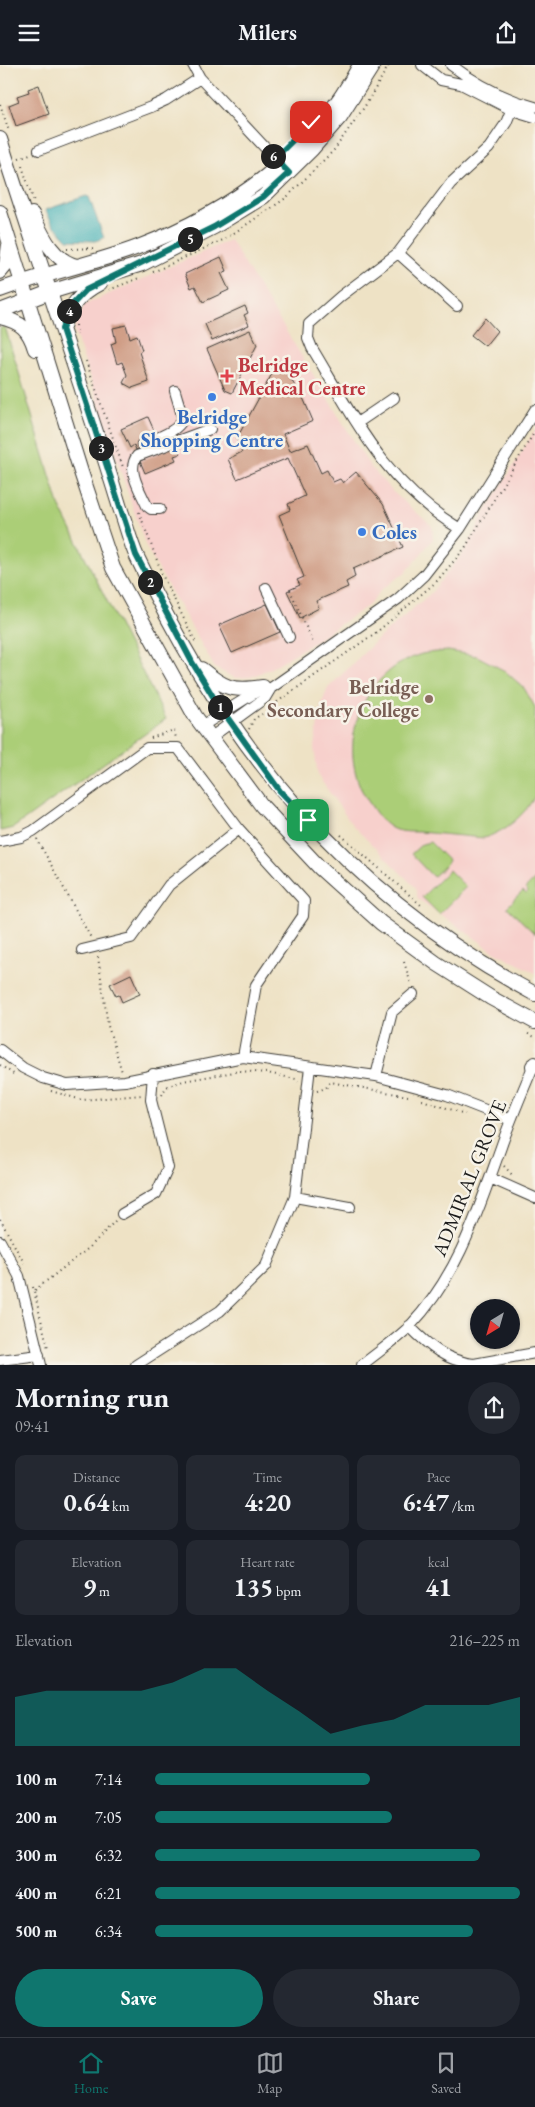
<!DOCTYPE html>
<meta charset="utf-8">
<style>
:root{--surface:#171b24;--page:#242831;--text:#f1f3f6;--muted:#9ea1a6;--line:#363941;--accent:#0f766e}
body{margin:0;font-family:"EB Garamond",serif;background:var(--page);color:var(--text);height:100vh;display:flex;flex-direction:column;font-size:19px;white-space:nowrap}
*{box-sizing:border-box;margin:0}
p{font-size:16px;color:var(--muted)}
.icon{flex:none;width:28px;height:28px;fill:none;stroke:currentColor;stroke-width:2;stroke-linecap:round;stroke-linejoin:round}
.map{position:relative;height:1300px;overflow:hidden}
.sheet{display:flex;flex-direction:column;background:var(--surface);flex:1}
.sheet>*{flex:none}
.needle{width:32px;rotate:217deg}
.tools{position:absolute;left:470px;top:1234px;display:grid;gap:10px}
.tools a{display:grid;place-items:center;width:50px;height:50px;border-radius:50%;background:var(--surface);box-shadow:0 1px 4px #0004;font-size:25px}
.pin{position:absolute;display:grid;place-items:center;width:42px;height:42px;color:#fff;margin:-21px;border-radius:10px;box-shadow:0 2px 8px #0006}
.km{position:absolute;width:25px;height:25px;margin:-12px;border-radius:50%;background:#222;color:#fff;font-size:14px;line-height:25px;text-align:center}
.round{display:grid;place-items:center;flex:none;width:52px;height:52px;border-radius:26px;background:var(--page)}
.headline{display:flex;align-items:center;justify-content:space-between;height:85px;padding:0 15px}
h1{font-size:28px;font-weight:700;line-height:38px}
.metrics{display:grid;grid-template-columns:repeat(3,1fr);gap:8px;height:85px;padding:5px 15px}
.metrics div{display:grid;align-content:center;border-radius:10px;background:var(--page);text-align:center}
.metrics b{font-size:25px;font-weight:700}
.metrics small{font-size:14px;font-weight:400}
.metrics p{font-size:14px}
.chart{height:140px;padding:10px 15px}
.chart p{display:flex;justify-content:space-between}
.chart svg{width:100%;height:90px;margin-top:5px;fill:var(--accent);opacity:.7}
.cta{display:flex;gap:10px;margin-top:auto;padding:10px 15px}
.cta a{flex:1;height:58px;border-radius:30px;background:var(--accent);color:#fff;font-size:20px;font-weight:700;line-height:58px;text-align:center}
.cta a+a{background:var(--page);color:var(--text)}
ul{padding:0 15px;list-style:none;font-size:16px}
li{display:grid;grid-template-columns:80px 60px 1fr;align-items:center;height:38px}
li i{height:12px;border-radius:6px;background:var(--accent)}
header{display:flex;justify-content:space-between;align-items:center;height:65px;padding:0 15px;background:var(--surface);font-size:22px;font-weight:700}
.dock{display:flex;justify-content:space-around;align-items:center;height:70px;border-top:1px solid var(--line);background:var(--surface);font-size:14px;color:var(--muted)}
.dock a{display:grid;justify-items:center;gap:2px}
.dock .on{color:var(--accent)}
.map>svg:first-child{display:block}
.built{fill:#f7d0cc}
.green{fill:#abce77;stroke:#64754a}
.water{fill:#3eafb5;stroke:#2d6668}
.building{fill:#ce9981}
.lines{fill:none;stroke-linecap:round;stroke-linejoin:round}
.minor-casing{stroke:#3c3a35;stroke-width:12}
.major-casing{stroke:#3c3a35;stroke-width:16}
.path{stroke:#3c3a35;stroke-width:2;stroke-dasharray:1 4;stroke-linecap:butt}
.minor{stroke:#fff;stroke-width:10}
.major{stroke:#fff;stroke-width:14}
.route-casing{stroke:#fff;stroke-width:10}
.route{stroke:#0f766e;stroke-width:6}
.health-dot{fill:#e0444e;stroke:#f7f3e8;stroke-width:2}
.shop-dot{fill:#3f7fe0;stroke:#f7f3e8;stroke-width:2}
.education-dot{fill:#8d6e63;stroke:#f7f3e8;stroke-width:2}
.labels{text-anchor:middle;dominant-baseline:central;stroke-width:5;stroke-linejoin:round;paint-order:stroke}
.health-label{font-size:20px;font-weight:bold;fill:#be3a42;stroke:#f7f3e8;text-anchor:start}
.shop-label{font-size:20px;font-weight:bold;fill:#366cbe;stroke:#f7f3e8}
.education-label{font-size:20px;font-weight:bold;fill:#785e54;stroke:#f7f3e8;text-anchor:end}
.street-label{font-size:20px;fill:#1c1c1c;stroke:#f7f3e8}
</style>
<header><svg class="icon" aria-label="menu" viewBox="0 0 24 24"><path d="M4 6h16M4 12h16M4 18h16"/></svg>Milers<svg class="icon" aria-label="share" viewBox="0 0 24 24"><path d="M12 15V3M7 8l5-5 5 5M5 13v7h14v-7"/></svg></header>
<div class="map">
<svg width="535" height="1300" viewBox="0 0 535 1300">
<rect width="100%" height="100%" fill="#f7f3e8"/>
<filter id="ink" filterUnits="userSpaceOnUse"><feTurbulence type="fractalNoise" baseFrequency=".02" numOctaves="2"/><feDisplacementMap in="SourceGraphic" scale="10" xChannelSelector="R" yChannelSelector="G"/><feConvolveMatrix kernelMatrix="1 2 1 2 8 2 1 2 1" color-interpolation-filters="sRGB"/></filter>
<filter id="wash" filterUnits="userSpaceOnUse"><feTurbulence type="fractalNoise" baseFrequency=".0096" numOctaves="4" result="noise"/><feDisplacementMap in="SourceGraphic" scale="20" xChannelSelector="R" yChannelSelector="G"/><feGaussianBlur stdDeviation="1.12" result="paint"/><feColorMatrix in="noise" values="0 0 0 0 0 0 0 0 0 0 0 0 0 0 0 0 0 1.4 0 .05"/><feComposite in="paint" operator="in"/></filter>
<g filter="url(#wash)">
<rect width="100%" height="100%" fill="#eee2c5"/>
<!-- built -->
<path class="built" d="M230,175L369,400L393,427L432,461L433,474L407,506L381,525L369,540L306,582L271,603L251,612L235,613L215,603L146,482L74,265L84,240Z
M535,365V908L492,885L418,834L415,822L353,761L318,711L314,683L320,645L327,624L381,571L431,528L466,484L481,454Z"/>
<!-- green -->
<path class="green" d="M5,262L59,440L166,654L13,763L0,766V263Z
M448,586L477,591L505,606L524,623L535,642V731C524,751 506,766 484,773C463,771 441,769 419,767C412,767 403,767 396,765C383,761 375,746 368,736C333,684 361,606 422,589C430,587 440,587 448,586Z
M430,777L448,795L446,800L433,812L411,789L422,779Z
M449,805L466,822L439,849L422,832Z
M535,814V869L507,842L523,826L526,829L528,827L525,824Z"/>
<!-- water -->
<path class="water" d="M86,131L89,132L104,173L95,176L68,175L53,159L45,145Z"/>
<g id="blocks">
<!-- building -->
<path class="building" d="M39,20L49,49L16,61L9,40L19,36L17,31L29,27L28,24Z
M221,192L227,206L221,208L229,225L203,237L195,221L191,223L185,209Z
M245,241L248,248L244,250L249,260L212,276L205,259Z
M485,253L497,266L485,281L471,270Z
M126,260L130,273L137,270L142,285L139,287L149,317L132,323L123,318L127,310L122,297L117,299L111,279L116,277L113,263Z
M250,265L257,280L232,328L225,325L207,284Z
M279,296L304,335L313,356L283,369L290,386L308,379L321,408L327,405L333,417L340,414L343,418L356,407L383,439L403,482L353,504L355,512L346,517L348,522L316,536L319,543L300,553L287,526L300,520L297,515L304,512L279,450L290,445L288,439L305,431L288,393L237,414L228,394L242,387L237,373Z
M148,352L156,370L143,382L136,385L134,380L130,383L121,364Z
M176,380L180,389L174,391L176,395L145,408L140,396Z
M267,539L280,567L232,588L219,560Z
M131,909L140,929L122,937L119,930L116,931L110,919Z"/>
</g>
</g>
<g filter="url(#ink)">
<use href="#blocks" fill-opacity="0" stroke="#3c3a35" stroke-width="1"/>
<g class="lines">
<defs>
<path id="minor" d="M193,0L200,13L285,104
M422,0L441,15L461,19L512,45L535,52
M451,0C476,19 504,34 535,42
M39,85L151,42L166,35L200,13
M398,188L457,241
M357,358L394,333
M142,379C152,375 183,365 182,352C181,344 177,334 175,326
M160,444H151L147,441C141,427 126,405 137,391L210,364
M460,464C384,418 356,356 312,283L308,273L309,259L341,231L398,188L451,118L489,83L506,58L515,36
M266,523L289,572
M202,661L261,624
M210,673L265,633L271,623L398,534L424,510L460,464L535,345
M0,776L21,772L33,766L147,683H178L239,764L304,836L303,851L256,920L243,992
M82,885L131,873L169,820L239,764
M0,985L23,1003L43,1013L67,1020L125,1016L243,992L376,1011L447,1030L511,1055
M376,1011L392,947L413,929
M490,1113L535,1133
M295,1132L350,1142
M122,1149L156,1129L168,1103L151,1035L153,1009
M0,1176L19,1211L41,1300
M409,1261C429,1281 446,1296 474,1299L535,1288
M0,1295L39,1290
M136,1300L220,1246L266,1201L295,1132L310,1002
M362,1300C378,1287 396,1275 410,1261C458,1211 478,1146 501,1082C511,1053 523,1025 535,997"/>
<path id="major" d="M0,74C28,164 59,253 88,343C99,376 110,410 120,443C126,459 130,477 137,492C228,684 346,828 535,929
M0,147L81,407L113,503L195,651L262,741L320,803L381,858L436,898L491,933L535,957
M32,149C42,170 53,196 77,201
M0,207L6,200L9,180
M0,225C45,208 93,199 138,182C230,147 314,88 360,0
M0,246L50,227L142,199L214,162L263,132L312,84L340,52L373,0
M0,252C21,257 29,264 35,284
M62,264C69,242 80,228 100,218
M201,604C224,623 232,627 263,622
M533,1001L535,1000"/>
</defs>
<!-- minor casing -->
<use href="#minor" class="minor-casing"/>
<!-- major casing -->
<use href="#major" class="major-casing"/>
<!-- path -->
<path class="path" d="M0,39L9,66
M19,93L30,89
M22,101L34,137
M67,184L97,183
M153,207L225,174L286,133L334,85L365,41L389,0
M109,225L139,213
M76,260L77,270
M86,296L123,402
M139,447L164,514L196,578
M290,525L314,580
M273,640L378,566L436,517L465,483L535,366
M249,664L254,654L262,649
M151,673L174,665L176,673
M341,770L422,841
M37,774L91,873
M98,892L108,961L122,1007
M404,897L411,919
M528,969L535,972
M0,1000L15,1010
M51,1026L82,1035L142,1030
M317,1026L326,1023L330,1017L408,1031
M162,1030L166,1022L183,1016L240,1006L267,1008L296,1014L298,1017
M422,1035L465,1049
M491,1058L493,1061L494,1070
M504,1101L514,1112
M0,1154L24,1198
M33,1222L48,1283
M35,1225L90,1182L116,1155"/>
<!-- minor -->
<use href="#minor" class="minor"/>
<!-- major -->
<use href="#major" class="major"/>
</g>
</g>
<g class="lines" filter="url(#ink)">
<defs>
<path id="route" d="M308,755L280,726L217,638L192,597L136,490L62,264L72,240L86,225L214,162L263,132L289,108L272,90L278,85L282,86L311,57"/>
</defs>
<!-- route casing -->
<use href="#route" class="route-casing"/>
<!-- route -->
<use href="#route" class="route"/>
</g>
<!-- markers -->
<path class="health-dot" d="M224.5 303.5h5v5h5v5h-5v5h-5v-5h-5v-5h5z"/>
<g class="shop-dot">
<circle cx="212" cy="332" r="5"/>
<circle cx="362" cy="467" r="5"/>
</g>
<circle class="education-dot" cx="429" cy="634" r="5"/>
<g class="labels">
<!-- health labels -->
<g class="health-label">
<text x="238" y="300">Belridge<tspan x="238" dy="23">Medical Centre</tspan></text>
</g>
<!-- shop labels -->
<g class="shop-label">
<text x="212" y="352">Belridge<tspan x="212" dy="23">Shopping Centre</tspan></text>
<text x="372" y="467" text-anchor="start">Coles</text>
</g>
<!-- education labels -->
<g class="education-label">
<text x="419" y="622">Belridge<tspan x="419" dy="23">Secondary College</tspan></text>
</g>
<!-- street labels -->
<g class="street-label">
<text transform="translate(469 1113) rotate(-68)">ADMIRAL GROVE</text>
</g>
</g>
</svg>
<div class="tools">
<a><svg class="needle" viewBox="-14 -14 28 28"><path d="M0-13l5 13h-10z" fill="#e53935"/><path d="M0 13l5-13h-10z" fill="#9ea1a6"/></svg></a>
</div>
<div class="pin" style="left:308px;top:755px;background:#1e9e55"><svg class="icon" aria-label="arrive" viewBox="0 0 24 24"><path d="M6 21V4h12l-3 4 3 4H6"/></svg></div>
<div class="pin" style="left:311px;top:57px;background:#d93025"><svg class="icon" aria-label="check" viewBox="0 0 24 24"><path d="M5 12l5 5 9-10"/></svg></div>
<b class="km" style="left:220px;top:642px">1</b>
<b class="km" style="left:150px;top:517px">2</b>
<b class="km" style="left:101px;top:383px">3</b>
<b class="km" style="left:69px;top:246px">4</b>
<b class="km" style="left:190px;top:174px">5</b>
<b class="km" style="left:273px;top:91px">6</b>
</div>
<section class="sheet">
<div class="headline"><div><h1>Morning run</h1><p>09:41</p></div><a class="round"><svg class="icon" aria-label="share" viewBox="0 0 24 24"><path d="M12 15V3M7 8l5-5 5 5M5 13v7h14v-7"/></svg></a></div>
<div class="metrics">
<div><p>Distance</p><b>0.64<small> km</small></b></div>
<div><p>Time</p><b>4:20</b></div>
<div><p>Pace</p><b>6:47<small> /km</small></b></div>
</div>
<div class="metrics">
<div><p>Elevation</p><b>9<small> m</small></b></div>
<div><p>Heart rate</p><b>135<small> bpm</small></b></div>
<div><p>kcal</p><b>41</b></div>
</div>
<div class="chart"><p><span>Elevation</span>216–225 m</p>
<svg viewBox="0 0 160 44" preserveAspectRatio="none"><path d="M0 44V20L10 17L20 17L30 17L40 17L50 13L60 6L70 6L80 17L90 27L100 38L110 34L120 31L130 24L140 24L150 24L160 20V44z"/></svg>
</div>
<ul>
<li><b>100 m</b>7:14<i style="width:59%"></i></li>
<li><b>200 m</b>7:05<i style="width:65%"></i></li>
<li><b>300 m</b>6:32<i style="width:89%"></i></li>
<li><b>400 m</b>6:21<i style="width:100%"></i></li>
<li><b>500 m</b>6:34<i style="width:87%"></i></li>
</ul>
<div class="cta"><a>Save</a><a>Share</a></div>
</section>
<nav class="dock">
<a class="on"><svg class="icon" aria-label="home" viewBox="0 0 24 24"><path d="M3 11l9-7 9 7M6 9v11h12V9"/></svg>Home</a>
<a><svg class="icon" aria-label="map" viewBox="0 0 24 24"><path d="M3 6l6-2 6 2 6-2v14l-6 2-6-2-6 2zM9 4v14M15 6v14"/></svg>Map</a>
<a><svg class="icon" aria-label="saved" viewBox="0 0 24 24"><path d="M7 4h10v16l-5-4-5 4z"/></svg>Saved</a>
</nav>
